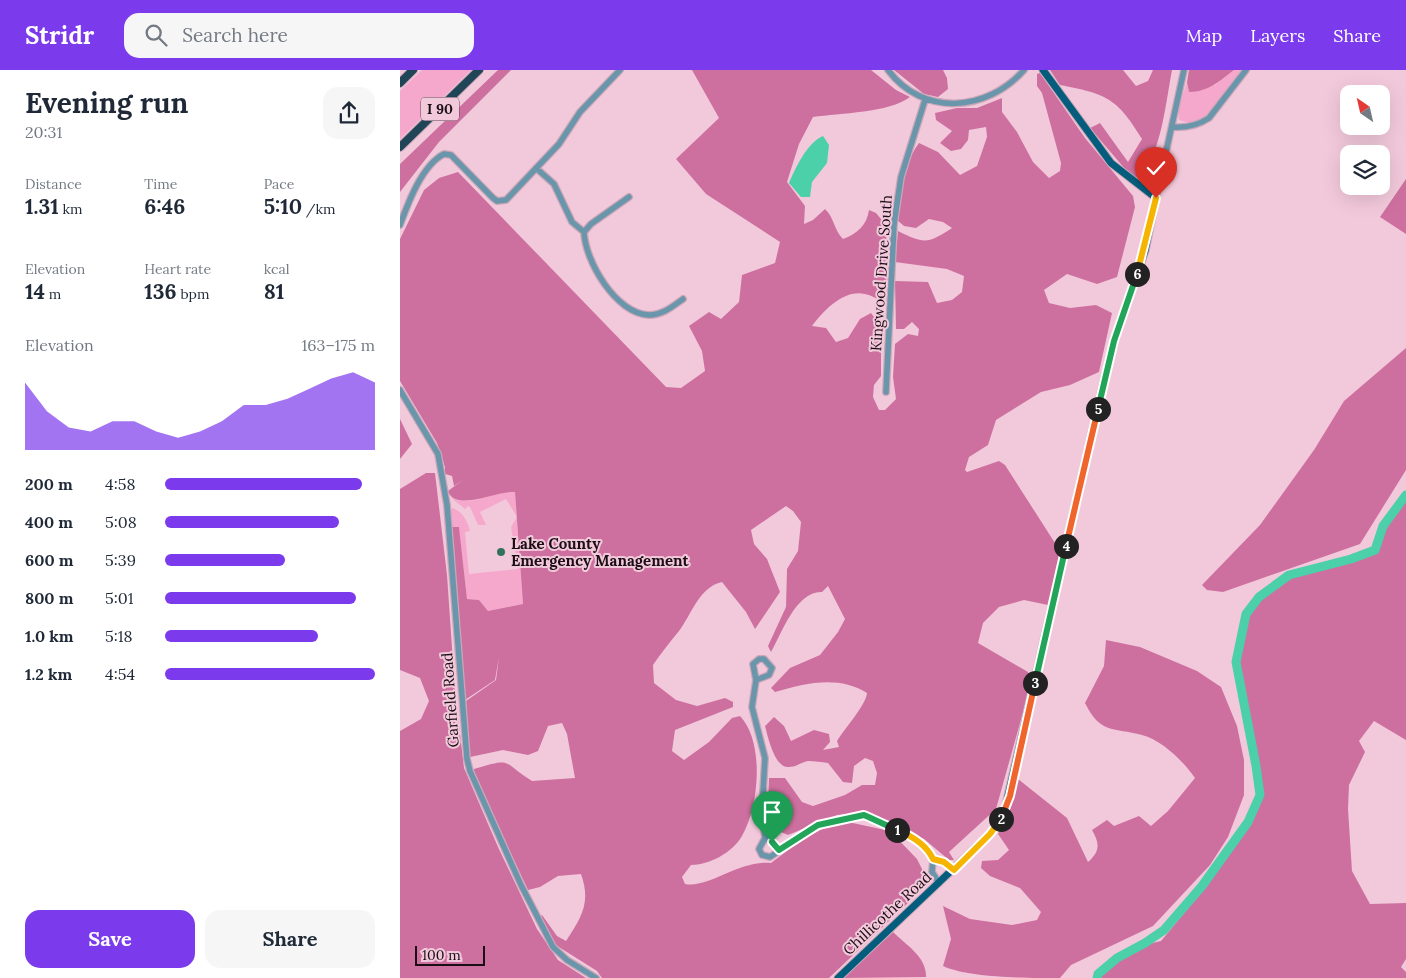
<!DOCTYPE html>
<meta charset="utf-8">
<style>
:root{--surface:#fff;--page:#f6f6f7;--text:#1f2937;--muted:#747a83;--accent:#7c3aed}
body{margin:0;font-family:Lora,serif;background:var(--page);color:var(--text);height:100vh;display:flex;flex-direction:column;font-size:19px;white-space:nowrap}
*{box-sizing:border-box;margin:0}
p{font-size:16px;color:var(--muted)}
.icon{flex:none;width:28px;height:28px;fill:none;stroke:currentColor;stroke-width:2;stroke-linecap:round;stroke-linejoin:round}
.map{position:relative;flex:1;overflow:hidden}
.details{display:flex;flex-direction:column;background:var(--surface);width:400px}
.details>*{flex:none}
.needle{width:32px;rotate:326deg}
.controls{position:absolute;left:940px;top:15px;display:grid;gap:10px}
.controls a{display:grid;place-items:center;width:50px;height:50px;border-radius:10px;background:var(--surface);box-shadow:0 5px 20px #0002;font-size:25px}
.scale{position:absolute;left:15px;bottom:12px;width:70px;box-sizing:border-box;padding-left:5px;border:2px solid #1a0d13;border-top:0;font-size:14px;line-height:18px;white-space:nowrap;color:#1a0d13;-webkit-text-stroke:4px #f2c9db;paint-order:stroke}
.pin{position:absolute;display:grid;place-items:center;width:42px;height:42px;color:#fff;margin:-51px -21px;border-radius:50% 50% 50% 0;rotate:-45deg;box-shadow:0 0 5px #0007}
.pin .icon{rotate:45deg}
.km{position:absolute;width:25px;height:25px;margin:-12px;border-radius:50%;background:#222;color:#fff;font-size:14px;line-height:25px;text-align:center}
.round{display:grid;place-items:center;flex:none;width:52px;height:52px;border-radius:15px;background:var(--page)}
.headline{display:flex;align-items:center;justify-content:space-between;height:85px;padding:0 25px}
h1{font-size:28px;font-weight:700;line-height:38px}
.figures{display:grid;grid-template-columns:repeat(3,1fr);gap:8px;height:85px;padding:5px 25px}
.figures div{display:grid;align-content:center}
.figures b{font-size:21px;font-weight:700}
.figures small{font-size:14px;font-weight:400}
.figures p{font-size:14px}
.chart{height:140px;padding:10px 25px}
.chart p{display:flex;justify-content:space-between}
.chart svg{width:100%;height:90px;margin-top:5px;fill:var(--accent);opacity:.7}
.button{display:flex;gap:10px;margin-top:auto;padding:10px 25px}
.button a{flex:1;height:58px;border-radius:15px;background:var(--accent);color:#fff;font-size:20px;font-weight:700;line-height:58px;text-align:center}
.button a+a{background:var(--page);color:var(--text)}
ul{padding:0 25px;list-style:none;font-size:16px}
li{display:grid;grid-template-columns:80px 60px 1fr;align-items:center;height:38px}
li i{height:12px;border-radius:6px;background:var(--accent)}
header{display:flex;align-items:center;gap:30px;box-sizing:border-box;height:70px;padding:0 25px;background:var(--accent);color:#fff}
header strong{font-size:24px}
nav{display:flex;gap:28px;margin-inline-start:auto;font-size:18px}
.search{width:350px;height:45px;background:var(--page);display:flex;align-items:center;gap:12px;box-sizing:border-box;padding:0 18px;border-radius:15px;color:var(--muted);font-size:19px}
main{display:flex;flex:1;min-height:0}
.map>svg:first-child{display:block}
.green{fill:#f5a8cc}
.forest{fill:#ce709f}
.water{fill:#4bd0aa}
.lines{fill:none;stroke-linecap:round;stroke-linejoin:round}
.river{stroke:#4bd0aa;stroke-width:9}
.minor-casing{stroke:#cba7b7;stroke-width:8}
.major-casing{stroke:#cba7b7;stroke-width:9}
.highway-casing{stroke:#cba7b7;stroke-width:10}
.minor{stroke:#6a96ac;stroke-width:5.5}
.major{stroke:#045d7c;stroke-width:7}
.highway{stroke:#204557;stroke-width:8}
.split-1-casing{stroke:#fff;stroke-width:10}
.split-2-casing{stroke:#fff;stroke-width:10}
.split-3-casing{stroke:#fff;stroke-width:10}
.split-4-casing{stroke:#fff;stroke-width:10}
.split-5-casing{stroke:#fff;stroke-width:10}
.split-6-casing{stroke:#fff;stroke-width:10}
.split-7-casing{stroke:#fff;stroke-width:10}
.split-1{stroke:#22a559;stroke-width:6}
.split-2{stroke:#f5b400;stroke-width:6}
.split-3{stroke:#f0652b;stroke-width:6}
.split-4{stroke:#22a559;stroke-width:6}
.split-5{stroke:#f0652b;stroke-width:6}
.split-6{stroke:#22a559;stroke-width:6}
.split-7{stroke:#f5b400;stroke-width:6}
.poi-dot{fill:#33715d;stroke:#f2c9db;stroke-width:2}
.labels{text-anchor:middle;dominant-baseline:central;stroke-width:4;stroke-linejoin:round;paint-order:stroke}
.shield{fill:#f2c9db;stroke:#5b454f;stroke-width:1}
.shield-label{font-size:14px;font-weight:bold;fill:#1a0d13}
.street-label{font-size:15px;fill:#1a0d13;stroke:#f2c9db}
.poi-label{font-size:15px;font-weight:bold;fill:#1a0d13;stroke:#f2c9db;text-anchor:start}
</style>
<header>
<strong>Stridr</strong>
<div class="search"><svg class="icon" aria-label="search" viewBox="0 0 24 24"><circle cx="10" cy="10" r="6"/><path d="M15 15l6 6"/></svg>Search here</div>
<nav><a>Map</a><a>Layers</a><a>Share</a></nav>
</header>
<main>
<section class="details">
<div class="headline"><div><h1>Evening run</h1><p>20:31</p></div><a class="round"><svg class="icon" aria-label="share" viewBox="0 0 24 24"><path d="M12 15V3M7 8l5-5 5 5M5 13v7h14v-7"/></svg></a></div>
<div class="figures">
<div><p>Distance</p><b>1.31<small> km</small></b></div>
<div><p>Time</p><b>6:46</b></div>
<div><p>Pace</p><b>5:10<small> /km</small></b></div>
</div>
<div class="figures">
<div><p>Elevation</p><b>14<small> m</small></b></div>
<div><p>Heart rate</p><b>136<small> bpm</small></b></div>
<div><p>kcal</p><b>81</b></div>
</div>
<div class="chart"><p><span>Elevation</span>163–175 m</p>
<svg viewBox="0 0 160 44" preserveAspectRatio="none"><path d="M0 44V11L10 25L20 33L30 35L40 30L50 30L60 35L70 38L80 35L90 30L100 22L110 22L120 19L130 14L140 9L150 6L160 11V44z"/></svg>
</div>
<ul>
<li><b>200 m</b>4:58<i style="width:94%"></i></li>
<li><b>400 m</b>5:08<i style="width:83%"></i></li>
<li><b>600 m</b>5:39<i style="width:57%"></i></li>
<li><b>800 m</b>5:01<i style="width:91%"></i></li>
<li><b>1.0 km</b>5:18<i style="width:73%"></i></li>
<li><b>1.2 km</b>4:54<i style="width:100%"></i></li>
</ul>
<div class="button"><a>Save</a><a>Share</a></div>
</section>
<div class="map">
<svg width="1006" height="908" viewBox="0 0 1006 908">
<rect width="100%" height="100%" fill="#f2c9db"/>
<!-- green -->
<path class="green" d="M22,0H71L0,69V21Z
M834,0H841L807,46L790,53L779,50L778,40L787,12L789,22L815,15Z
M106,421L115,422L123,534L88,541L79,530L67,529L59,457H51L49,441L53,438C64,443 67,451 70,461L65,462L69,504L118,499L111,457L117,447L106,429L80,442L86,455H78L70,437L68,436L65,439L50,427C64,437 90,426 106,421Z"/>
<!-- forest -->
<path class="forest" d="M98,0H111L39,72L0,122V94Z
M292,0H471L496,20L510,27C489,43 440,43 413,47L399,74L387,112L405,136L404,154L413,150L425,139C434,147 434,160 443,169C457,164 467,155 469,140L476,143L486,155L487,207L482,227L483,231C477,229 471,225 465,224C444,219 423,241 412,256L426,258L436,272L448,268L460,249L471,243L474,247L481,266V306L474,315L473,327L479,340H485L496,329L493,307L495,274L508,264L518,266L519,259L512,252L504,259H496L495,211L528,212L537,233L552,230L562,222L564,206L547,199L495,192L498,161C524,174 528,174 552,158L543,152L529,149L516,158L504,156L497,150C501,125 503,94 519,73L538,82L560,105L577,96L587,67L586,57L569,60L568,70L561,79L551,81L540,73L552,61L536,50L535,43L557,38H577L602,28V42L617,62L633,92L649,108L660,101L661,93L642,23L637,16V4L640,3L685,68L733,126L735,137L717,207L697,214L667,204L644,220L649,233L670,238L696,235L712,243L699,302L670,315L641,322L596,350L588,375L569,387L565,400L567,402L599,391L605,395L662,484L648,535L624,530L599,537L583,553L578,573L628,602L627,628L596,739L549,782L554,790H549L524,769L469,742L437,745L388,765L374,759L368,735L369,708H385L402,732L413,736L445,725L462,715H475L477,703L473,691L465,688L454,696L452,713L443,712L428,693C422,692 414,691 408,691C402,692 396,697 389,697C375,699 368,667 365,656L374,647L384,656L391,671L414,660L429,664L430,672L423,680L439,677L437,671C445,658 466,635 467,623C439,605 405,613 375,622L371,618L390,598L420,585L438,562L445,549L428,516L422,522C396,521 382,563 371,582L368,576L386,537L387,499L398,481L401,452L393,441L386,436L351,460L354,474L367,489L380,522L355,559L346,542L322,512C299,517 292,544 279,561C270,572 261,583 253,595L254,613L276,630L297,636L325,628L333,632V637L275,660L272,681L284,690L309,672L332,648L340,646C365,672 359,737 342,766C332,783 309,795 291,795L282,807L285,814C308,819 339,790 371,793L400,771L428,756L448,752L490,761L517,789L529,813L429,908H202L197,901L154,874L139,848L142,845L157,866L166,871C182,847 191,832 181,804L158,806L140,817L128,820L74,705V699C114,687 101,692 132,711L175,708L167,664L162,653L148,656L138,681L128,685L103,680L70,687L66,631L96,610L99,587L95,610L65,630L51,457H59L67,529L79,530L88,541L123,534L115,422C98,420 55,443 48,421L64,409L54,416L52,406L45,404V397L37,373L0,311V169L24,120L39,108L58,102L266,317L281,318L305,301L302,281L289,256L309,242L321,249L339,232L342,205L375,193L380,172L306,124L276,89L319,48Z
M494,0H543L547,8L548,19L538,27L524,24Z
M650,0H723L736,16L748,11L753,0H772C766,31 761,86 739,108L731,106L690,58L700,53L728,92L742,69C717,28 707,24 660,15Z
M789,0H834C820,11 808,22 789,22L787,12Z
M1006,109V164L980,147Z
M1006,278V400L960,474L823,522L807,520L802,515L860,455L914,380L944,331Z
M0,349L12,374L0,389Z
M26,403H35L47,505L55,621L64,698L98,777L137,859L158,890L186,908H0V661L21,649L29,631L20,608L0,600V419Z
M1006,425V670L974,651L959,671L965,682L949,715L948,739L952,801L970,834L1006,833V889L1001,897L1006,902V908H697C702,890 745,874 761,871L810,812L826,782L848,752L860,725L856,696L836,592L846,544L859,527L889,505L951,489L975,480L983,456Z
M706,570L740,577L797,601L821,617L837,656L844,690V725L828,767L810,795L753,856L671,895L660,908C627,908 569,908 543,896L551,869L543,836L570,849L612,855L637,850L641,842L620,818L590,806L581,798L582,791L598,790L609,780L598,764L612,732L618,709L667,748L688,792C700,781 700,774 692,760L707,750L714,756L739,746L751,756L768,741L795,708C784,692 762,670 742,665C713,657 701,665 685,633L704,596Z
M493,862C506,875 527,887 526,907L443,908Z"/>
<!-- water -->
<path class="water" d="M423,66L429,75L427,93L412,112L410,127H401L389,113C396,97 407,73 423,66Z"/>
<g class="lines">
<!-- river -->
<path class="river" d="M697,908L698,904L717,888L745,873L764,860L802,816L848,752L860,725L856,696L836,592L846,544L859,527L889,505L951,489L975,480L983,456L1006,425"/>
<defs>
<path id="minor" d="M488,0C523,47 587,42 624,0
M773,57C786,58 797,56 809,48L846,0
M136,98L154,114L172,152L184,162
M756,128L784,0
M0,155C8,133 22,95 44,84L51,85L93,128L97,131L106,130L159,74L180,42L220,0
M184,162C185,191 216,244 249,245C262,245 272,237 283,229
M184,162L191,154L229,127
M0,320L38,384L47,435L67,689L70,701L121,815L153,877L167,890L196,908
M486,322L494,154L501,107L525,30
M356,610L369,605L372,598L364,589H359L353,594L356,610L352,637L365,688L362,741L365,768L359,779L362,785L370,787L418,755L464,745L513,767L529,781L533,789L532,802L539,813
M365,768L372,772L379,780
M533,789L544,792L554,799"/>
<path id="major" d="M438,908L590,764L604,743L702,319L714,271L745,181L756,128L711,93L643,0"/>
<path id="highway" d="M0,13L13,0
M0,77L79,0"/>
</defs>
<!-- minor casing -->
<use href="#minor" class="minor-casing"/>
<!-- major casing -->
<use href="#major" class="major-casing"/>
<!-- highway casing -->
<use href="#highway" class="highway-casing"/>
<!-- minor -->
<use href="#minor" class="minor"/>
<!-- major -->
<use href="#major" class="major"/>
<!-- highway -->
<use href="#highway" class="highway"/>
</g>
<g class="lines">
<defs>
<path id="split-1" d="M372,772L379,780L418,755L464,745L497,760"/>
<path id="split-2" d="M497,760C512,766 526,774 533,789L544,792L554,800L590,764L601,749"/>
<path id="split-3" d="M601,749L610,726L635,613"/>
<path id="split-4" d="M635,613L666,476"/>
<path id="split-5" d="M666,476L698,339"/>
<path id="split-6" d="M698,339L714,271L737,204"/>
<path id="split-7" d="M737,204L756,128"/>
</defs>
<!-- split-1 casing -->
<use href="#split-1" class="split-1-casing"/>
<!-- split-2 casing -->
<use href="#split-2" class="split-2-casing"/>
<!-- split-3 casing -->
<use href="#split-3" class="split-3-casing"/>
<!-- split-4 casing -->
<use href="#split-4" class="split-4-casing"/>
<!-- split-5 casing -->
<use href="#split-5" class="split-5-casing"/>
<!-- split-6 casing -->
<use href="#split-6" class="split-6-casing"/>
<!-- split-7 casing -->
<use href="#split-7" class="split-7-casing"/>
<!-- split-1 -->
<use href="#split-1" class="split-1"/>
<!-- split-2 -->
<use href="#split-2" class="split-2"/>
<!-- split-3 -->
<use href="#split-3" class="split-3"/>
<!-- split-4 -->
<use href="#split-4" class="split-4"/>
<!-- split-5 -->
<use href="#split-5" class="split-5"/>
<!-- split-6 -->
<use href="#split-6" class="split-6"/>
<!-- split-7 -->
<use href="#split-7" class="split-7"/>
</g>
<!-- markers -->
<circle class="poi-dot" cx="101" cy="482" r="5"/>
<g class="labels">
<!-- shield labels -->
<rect class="shield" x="21" y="27.5" width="38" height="23" rx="4"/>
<g class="shield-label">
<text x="40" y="39">I 90</text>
</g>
<!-- street labels -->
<g class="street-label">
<text transform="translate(481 203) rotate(-86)">Kingwood Drive South</text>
<text transform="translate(50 630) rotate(-94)">Garfield Road</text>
<text transform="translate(487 843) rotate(-43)">Chillicothe Road</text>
</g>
<!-- poi labels -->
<g class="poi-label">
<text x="111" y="473">Lake County<tspan x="111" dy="17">Emergency Management</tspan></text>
</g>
</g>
</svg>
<div class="controls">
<a><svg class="needle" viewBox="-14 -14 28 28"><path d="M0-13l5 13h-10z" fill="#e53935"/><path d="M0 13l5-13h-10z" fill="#747a83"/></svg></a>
<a><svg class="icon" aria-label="layers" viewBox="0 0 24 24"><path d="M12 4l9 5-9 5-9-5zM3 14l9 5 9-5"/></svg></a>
</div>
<div class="scale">100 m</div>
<div class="pin" style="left:372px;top:772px;background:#1e9e55"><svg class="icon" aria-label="arrive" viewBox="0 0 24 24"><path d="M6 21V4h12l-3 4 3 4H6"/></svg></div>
<div class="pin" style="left:756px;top:128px;background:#d93025"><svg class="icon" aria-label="check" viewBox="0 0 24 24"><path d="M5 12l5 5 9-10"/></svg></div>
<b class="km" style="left:497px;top:760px">1</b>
<b class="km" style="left:601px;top:749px">2</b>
<b class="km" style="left:635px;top:613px">3</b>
<b class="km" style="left:666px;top:476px">4</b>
<b class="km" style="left:698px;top:339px">5</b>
<b class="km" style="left:737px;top:204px">6</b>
</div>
</main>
